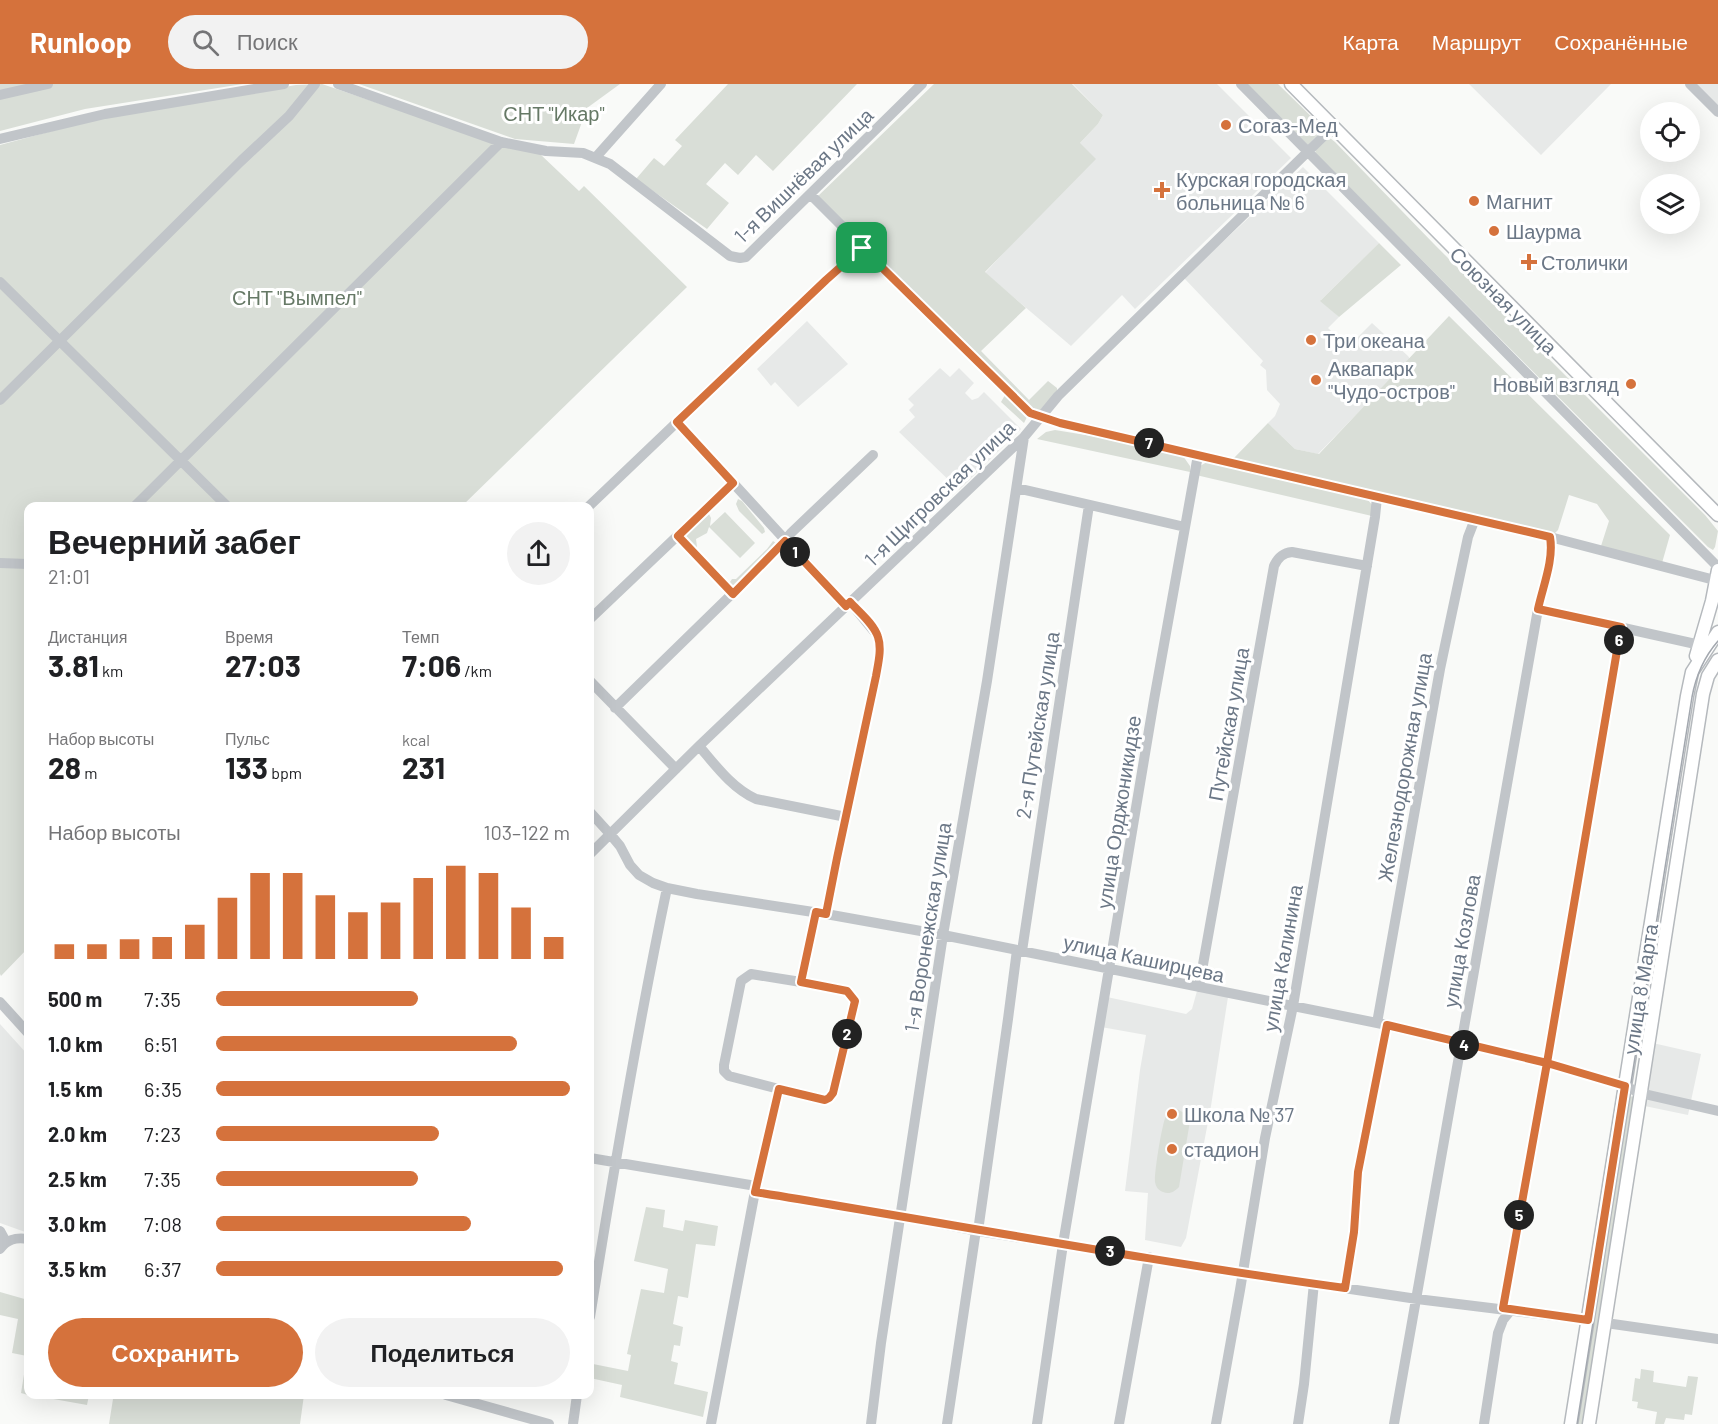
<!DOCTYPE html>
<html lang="ru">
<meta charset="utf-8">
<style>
:root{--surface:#fff;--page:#f2f2f2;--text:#202124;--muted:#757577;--accent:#d5723c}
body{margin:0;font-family:Barlow,sans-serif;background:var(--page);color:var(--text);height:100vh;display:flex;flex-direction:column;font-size:22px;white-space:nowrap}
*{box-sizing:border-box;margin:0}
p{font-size:20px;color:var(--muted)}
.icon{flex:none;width:33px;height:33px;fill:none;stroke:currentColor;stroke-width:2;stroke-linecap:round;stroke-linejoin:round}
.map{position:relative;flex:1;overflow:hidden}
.side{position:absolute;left:24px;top:418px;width:570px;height:897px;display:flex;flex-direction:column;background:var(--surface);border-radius:12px;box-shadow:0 6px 24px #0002}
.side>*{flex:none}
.controls{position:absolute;left:1640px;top:18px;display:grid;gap:12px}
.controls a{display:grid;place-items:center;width:60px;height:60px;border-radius:50%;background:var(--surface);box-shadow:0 6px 24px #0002;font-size:30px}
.pin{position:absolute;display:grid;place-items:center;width:51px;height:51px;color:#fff;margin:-26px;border-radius:12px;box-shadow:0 3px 9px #0006}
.km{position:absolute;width:30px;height:30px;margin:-15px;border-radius:50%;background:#222;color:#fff;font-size:16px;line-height:30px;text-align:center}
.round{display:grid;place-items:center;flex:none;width:63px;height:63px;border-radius:32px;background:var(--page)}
.summary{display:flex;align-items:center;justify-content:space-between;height:102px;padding:0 24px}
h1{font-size:33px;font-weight:700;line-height:45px}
.metrics{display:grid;grid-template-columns:repeat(3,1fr);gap:9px;height:102px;padding:6px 24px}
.metrics div{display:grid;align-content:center}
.metrics b{font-size:30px;font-weight:700}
.metrics small{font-size:16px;font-weight:400}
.metrics p{font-size:16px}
.chart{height:168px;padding:12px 24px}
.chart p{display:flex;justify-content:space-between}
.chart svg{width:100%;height:108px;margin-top:6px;stroke:var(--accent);stroke-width:6}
.primary-button{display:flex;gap:12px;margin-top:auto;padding:12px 24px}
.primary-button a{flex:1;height:69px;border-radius:36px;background:var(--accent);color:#fff;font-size:24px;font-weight:700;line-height:69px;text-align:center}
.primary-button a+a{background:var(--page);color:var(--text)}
ul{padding:0 24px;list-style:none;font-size:20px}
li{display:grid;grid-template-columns:96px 72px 1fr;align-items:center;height:45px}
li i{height:15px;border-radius:8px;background:var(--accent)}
header{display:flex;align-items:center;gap:36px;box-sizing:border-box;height:84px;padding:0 30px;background:var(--accent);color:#fff}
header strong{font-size:28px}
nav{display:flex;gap:33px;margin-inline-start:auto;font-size:21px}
.search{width:420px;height:54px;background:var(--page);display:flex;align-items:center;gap:15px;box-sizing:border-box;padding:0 21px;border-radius:33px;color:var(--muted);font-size:22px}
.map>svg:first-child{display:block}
.built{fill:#e7e9e8}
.green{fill:#d9ded7}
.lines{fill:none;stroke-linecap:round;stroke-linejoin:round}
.major-casing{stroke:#b5b9bd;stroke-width:15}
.minor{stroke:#c1c5c9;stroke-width:10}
.major{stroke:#fff;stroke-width:12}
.tram{stroke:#a3a8af;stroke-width:1.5}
.route-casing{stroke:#fff;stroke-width:12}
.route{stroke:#d5723c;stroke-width:8}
.poi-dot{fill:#d5723c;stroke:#fff;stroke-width:2}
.labels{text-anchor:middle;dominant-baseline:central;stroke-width:6;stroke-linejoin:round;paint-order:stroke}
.park-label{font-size:20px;fill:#667966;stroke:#fff}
.poi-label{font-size:20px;fill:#6b7786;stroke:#fff;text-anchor:start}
.street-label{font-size:20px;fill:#6b7786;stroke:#fff}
</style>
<header>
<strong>Runloop</strong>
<div class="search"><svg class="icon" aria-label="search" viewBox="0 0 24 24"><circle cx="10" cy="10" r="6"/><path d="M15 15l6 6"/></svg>Поиск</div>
<nav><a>Карта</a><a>Маршрут</a><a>Сохранённые</a></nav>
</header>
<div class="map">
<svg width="1718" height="1340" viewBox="0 0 1718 1340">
<rect width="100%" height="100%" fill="#f9faf8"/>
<!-- built -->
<path class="built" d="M1073,0H1217L1291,74L1135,225L1122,211L1071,262L985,189L1033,137L1080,59L1098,40L1103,31Z
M1469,0H1611L1541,71Z
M1692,0H1718V27Z
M1303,83L1379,159L1321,216L1339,233L1328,244L1348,263L1372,239L1408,272L1410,275L1318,370L1295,365L1268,339L1275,332L1280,320L1267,306L1266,286L1260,281L1263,277L1184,194Z
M807,237L848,280L798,323L775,298L771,302L757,285Z
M940,284L950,293L959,284L974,299L965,309L972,316L978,314L984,308L1021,345L959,406L899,348L915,333L909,326L914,321L908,315Z
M1197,907L1228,913L1211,1022L1186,1154L1181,1163L1145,1156L1148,1109L1125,1107L1140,986L1146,951L1101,943L1107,913L1186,930L1192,925Z
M0,940L28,971V1149L0,1139Z
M1644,957L1701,970L1688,1031L1635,1020Z"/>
<!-- green -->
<path class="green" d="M0,0H243L85,25L0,47Z
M322,0L498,60L540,70L579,107L584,102L687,203L461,423H28V864L1,892L0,890V61L93,36L296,1Z
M359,0H620L587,24L574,60L515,55Z
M728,0H857L773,87L756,71L738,91L725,79L706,100L729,119L707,145L636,95L654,74L664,82L682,62L675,56Z
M934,0H1072L1103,31L1098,40L1080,59L1096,75L985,188L1026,224L981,267L1029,316L1048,297L1057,304V307L1040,326L1033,327L817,113Z
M1246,0H1278L1321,42V47L1308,61Z
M1327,54H1330L1335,58L1434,160L1705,431L1718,447L1715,463L1713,466L1708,463L1315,69L1316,66Z
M1379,159L1401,181L1339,233L1320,217Z
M1449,232L1670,451L1662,479L1601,462L1609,437L1597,420L1569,411L1558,446L1554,450L1234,374L1268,339L1295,365L1319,370Z
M1005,311L1027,333L1024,339L1001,318Z
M1055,346L1116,356L1183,372L1190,382V388L1037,355L1046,348Z
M1207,378L1368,416L1373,422L1372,432L1196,391L1200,382Z
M738,415L742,417L764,444L765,448L762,450L739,427L736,420Z
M725,428L755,459L740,474L709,443L707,449L696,455L697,463L692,465L683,450L705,429L709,430L711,434L710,442Z
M773,457L776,459L733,504L728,501L732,495H736L767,465Z
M1628,1012L1635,1013L1582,1340H1576Z
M1177,1025L1186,1030L1190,1037L1179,1103C1175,1107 1170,1111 1163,1108C1158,1106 1156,1103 1155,1098C1154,1090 1162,1039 1166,1032C1169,1027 1172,1026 1177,1025Z
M646,1123L665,1126L663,1143L683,1147L685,1136L718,1142L715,1162L696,1160L688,1214L678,1212L673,1240L683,1243L680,1262L674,1261L671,1277L678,1279L674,1300L708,1308L703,1333L620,1313L622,1301L590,1294L593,1280L628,1287L631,1271L627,1270L641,1205L664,1209L668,1185L634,1177Z
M0,1208L28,1216V1311L21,1309L27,1272L12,1269L18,1235L0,1231Z
M1641,1285L1654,1287L1653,1298L1686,1303L1688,1292L1698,1293L1692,1331L1685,1330L1684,1336L1666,1334L1664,1340H1655L1657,1328L1637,1324L1638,1318L1632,1317L1635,1294L1640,1295Z
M31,1311H304L300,1340H109L113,1315L89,1311L87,1321Z"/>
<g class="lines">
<defs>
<path id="major" d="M1291,0L1718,431
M1696,572L1712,517L1718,486
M1571,1340L1687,612L1692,588L1718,548
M1589,1340L1703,610L1708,592L1718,576"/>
</defs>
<!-- major casing -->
<use href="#major" class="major-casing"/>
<!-- minor -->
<path class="minor" d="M338,0L501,58L546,67L583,69L610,80L730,172L740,174L746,173L922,0
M1241,0L1718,483
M1690,0L1718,28
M0,11L48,0
M0,55L105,30L284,0
M596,73L661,0
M810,110L1025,325L1041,333L1060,339L1550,453L1718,497
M0,198L228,423
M0,316L241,77L289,32L315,0
M677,338L846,522
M1017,404L1185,443
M134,423L501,58
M588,423L826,196L862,164
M678,452L733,510
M0,479L28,480
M1538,525L1700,561
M590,535L733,399
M590,597L676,685
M615,624L779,464L791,449L873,371
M699,662C716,682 732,704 756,715L846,733
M590,728L610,750L620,762L630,781L639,791L653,799L667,804L697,810L826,830L943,851L1387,941L1547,979L1625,1002L1640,1009L1718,1027
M590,770L699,662L1024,353L1058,312L1333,43
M826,830L837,774L876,592L880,565L878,552L850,518
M1022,867L1089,421
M1199,903L1274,482C1278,473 1283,469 1292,468L1367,482
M0,918L28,949
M1377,939L1440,585L1468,453L1475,435
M779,1005L825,1016L829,1014L833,1009L855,917L847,907L801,898L816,829
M590,1074L756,1102
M755,1108L901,1132L978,1147L1243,1189L1417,1215L1588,1236
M0,1147L6,1158
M978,1147L1008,935L1017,866
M0,1165C7,1155 16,1153 28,1155
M1345,1204L1354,1148L1358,1088L1387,941
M1503,1224L1547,979L1621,543
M590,1233C613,1090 637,946 667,804
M1606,1239L1718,1255
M446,1311L549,1340
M573,1340L577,1311
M711,1340L756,1102L779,1005L729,992L724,987V981L741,897L751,890L801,898
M871,1340L881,1259L943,851L987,597L1024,353
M947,1340L976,1146
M1037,1340L1063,1160L1154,616L1198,371
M1119,1340L1149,1173
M1216,1340L1240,1206L1265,1054L1293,922L1375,433L1377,413
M1298,1340L1304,1300L1314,1199
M1394,1340L1538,525C1543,502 1554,476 1550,453
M1484,1340L1498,1249L1503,1236L1511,1226"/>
<!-- major -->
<use href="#major" class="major"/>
<!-- tram -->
<path class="tram" d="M1577,1340L1692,613C1696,591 1704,573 1718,557"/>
</g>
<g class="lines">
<defs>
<path id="route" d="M862,164L826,196L677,338L733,399L678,452L733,510L785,457L846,522L850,518C859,528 874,540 878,553C882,565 878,580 876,592L837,774L826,830L816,828L801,898L847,907L855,917L833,1009L829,1014L825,1016L779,1005L755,1108C952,1140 1148,1177 1345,1204L1354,1148L1358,1088L1387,941L1547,979L1625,1002L1588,1236L1503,1224L1547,979L1621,543L1538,525C1543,502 1554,476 1550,453L1060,339L1030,329L862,164"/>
</defs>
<!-- route casing -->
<use href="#route" class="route-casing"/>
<!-- route -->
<use href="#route" class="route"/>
</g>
<!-- markers -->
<g class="poi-dot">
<circle cx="1226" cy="41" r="6"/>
<path d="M1159 97h6v6h6v6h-6v6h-6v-6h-6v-6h6z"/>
<circle cx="1474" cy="117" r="6"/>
<circle cx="1494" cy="147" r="6"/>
<path d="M1526 169h6v6h6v6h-6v6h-6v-6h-6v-6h6z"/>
<circle cx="1311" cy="256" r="6"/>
<circle cx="1316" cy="296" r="6"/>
<circle cx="1631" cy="300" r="6"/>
<circle cx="1172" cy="1030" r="6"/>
<circle cx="1172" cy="1065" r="6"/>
</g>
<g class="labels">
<!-- park labels -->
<g class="park-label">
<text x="554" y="29">СНТ "Икар"</text>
<text x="297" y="213">СНТ "Вымпел"</text>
</g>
<!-- poi labels -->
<g class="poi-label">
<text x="1238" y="41">Согаз-Мед</text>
<text x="1176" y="95">Курская городская<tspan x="1176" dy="23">больница № 6</tspan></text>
<text x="1486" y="117">Магнит</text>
<text x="1506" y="147">Шаурма</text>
<text x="1541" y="178">Столички</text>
<text x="1323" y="256">Три океана</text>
<text x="1328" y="284">Аквапарк<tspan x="1328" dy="23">"Чудо-остров"</tspan></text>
<text x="1619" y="300" text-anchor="end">Новый взгляд</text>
<text x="1184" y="1030">Школа № 37</text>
<text x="1184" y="1065">стадион</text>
</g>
<!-- street labels -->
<g class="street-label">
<text transform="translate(803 91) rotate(-44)">1-я Вишнёвая улица</text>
<text transform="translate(1504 216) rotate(45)">Союзная улица</text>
<text transform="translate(939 409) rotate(-44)">1-я Щигровская улица</text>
<text transform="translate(1228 640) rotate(-80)">Путейская улица</text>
<text transform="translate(1037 641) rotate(-81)">2-я Путейская улица</text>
<text transform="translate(1404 683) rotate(-80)">Железнодорожная улица</text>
<text transform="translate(1118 728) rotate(-81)">улица Орджоникидзе</text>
<text transform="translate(927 843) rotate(-81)">1-я Воронежская улица</text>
<text transform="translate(1461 857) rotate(-80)">улица Козлова</text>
<text transform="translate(1144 874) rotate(12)">улица Каширцева</text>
<text transform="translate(1282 874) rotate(-80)">улица Калинина</text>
<text transform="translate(1640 905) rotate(-81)">улица 8 Марта</text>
</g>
</g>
</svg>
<div class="controls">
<a><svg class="icon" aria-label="locate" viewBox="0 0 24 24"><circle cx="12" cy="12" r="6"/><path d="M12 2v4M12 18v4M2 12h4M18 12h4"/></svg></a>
<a><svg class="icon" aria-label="layers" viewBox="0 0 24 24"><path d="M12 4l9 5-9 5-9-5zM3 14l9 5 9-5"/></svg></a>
</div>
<div class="pin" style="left:862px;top:164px;background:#1e9e55"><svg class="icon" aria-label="arrive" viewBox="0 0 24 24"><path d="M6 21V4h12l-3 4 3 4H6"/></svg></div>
<b class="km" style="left:795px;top:468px">1</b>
<b class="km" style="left:847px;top:950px">2</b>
<b class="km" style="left:1110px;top:1167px">3</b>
<b class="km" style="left:1464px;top:961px">4</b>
<b class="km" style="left:1519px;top:1131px">5</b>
<b class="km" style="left:1619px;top:556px">6</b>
<b class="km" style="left:1149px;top:359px">7</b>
<section class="side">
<div class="summary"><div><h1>Вечерний забег</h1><p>21:01</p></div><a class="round"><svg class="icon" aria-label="share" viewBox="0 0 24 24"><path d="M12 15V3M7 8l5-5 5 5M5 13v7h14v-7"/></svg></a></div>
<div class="metrics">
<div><p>Дистанция</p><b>3.81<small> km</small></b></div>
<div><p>Время</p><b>27:03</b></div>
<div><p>Темп</p><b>7:06<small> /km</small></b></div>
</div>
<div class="metrics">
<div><p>Набор высоты</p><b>28<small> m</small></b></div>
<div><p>Пульс</p><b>133<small> bpm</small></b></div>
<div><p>kcal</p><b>231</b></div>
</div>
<div class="chart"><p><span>Набор высоты</span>103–122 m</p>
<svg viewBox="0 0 160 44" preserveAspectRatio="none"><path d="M5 44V38M15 44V38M25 44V36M35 44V35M45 44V30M55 44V19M65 44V9M75 44V9M85 44V18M95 44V25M105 44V21M115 44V11M125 44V6M135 44V9M145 44V23M155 44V35"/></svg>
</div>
<ul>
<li><b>500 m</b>7:35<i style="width:57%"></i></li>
<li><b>1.0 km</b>6:51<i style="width:85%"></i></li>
<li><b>1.5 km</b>6:35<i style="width:100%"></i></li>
<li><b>2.0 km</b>7:23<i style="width:63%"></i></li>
<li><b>2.5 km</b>7:35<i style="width:57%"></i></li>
<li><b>3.0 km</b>7:08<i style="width:72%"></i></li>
<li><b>3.5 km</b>6:37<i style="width:98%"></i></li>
</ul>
<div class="primary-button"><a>Сохранить</a><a>Поделиться</a></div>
</section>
</div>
